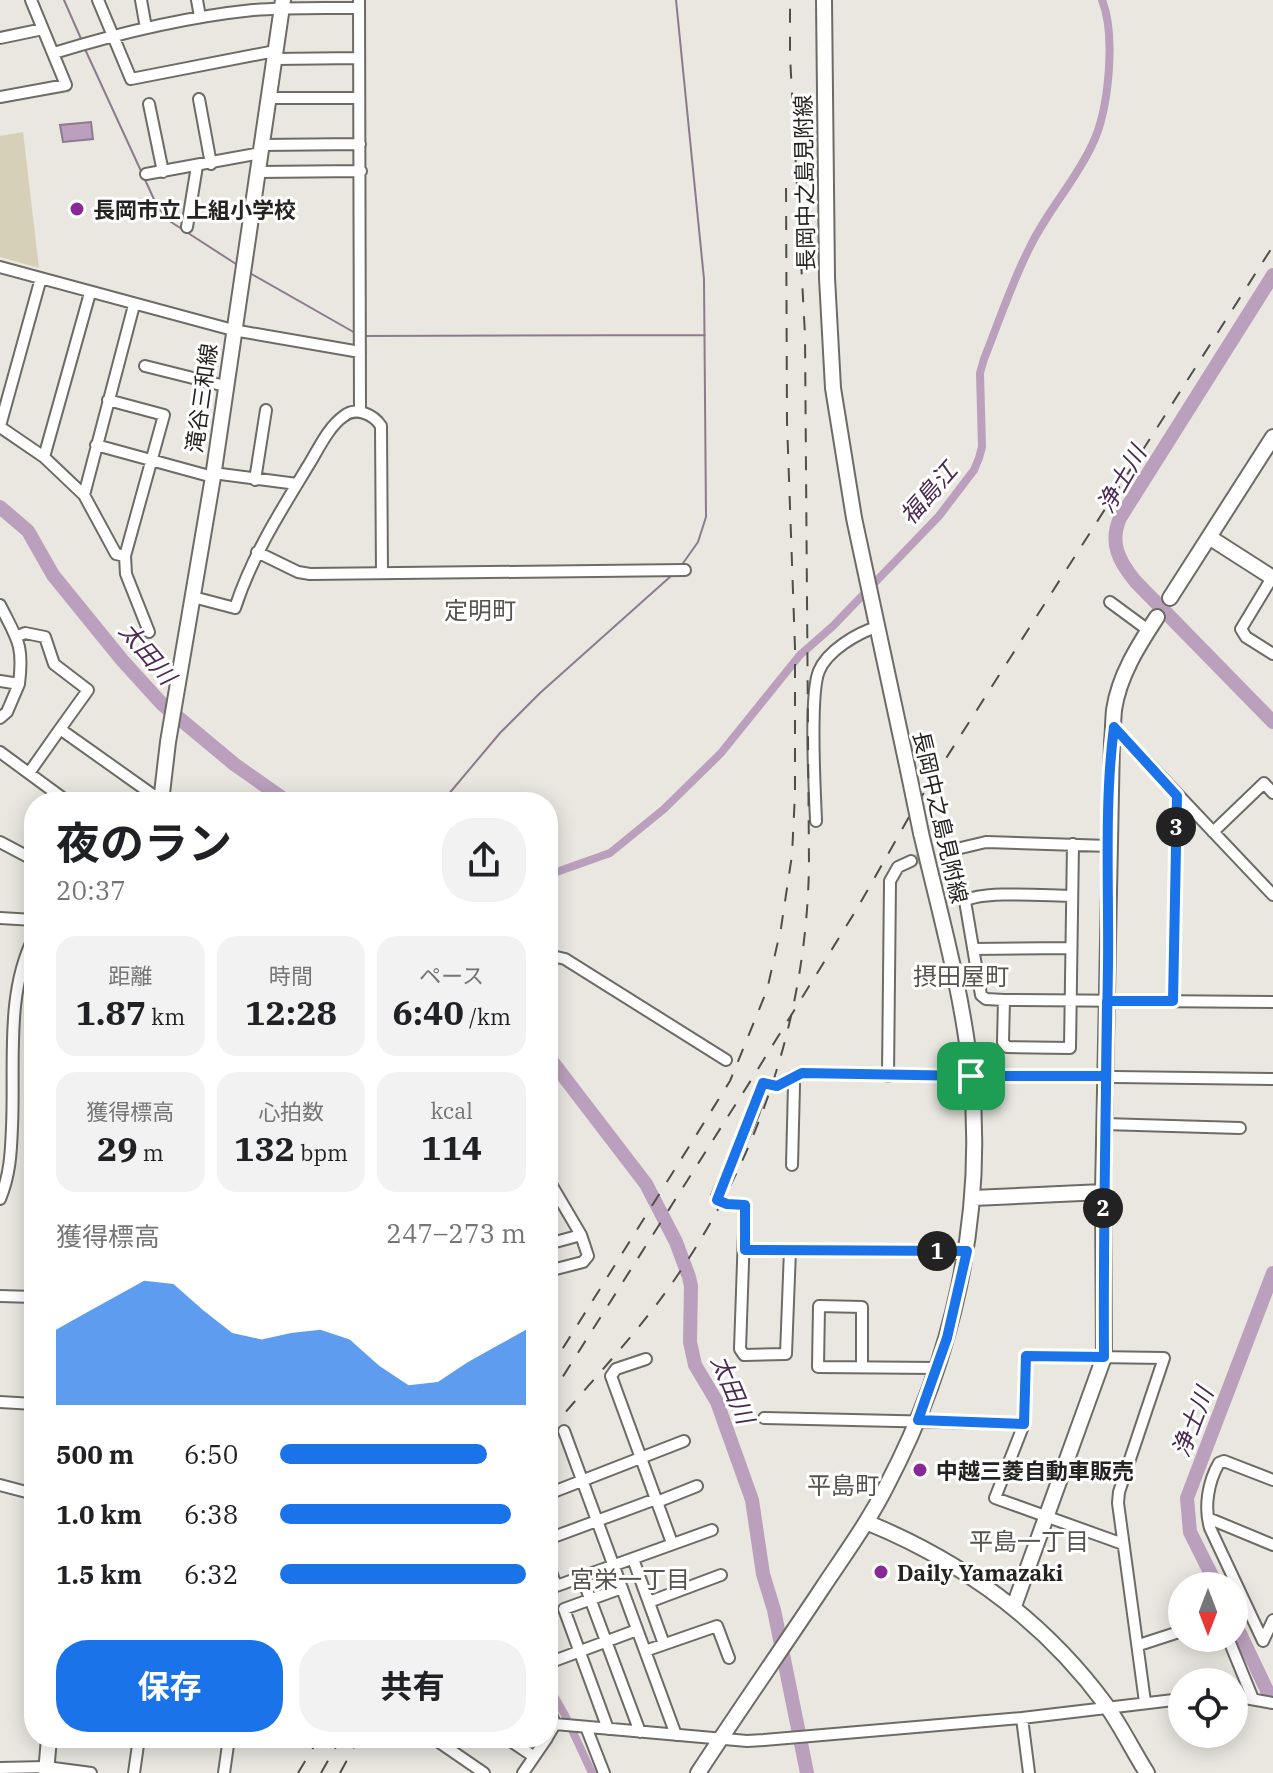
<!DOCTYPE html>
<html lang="ja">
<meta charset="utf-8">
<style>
:root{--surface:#fff;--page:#f2f2f2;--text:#202124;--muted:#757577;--accent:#1a73e8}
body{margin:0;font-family:"IBM Plex Serif","Noto Sans JP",serif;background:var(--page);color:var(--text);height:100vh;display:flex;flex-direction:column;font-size:30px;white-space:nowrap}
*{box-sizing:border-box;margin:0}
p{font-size:26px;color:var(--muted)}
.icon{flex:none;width:44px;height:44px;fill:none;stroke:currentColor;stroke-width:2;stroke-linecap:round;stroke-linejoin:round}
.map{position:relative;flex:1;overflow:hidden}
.side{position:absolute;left:24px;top:792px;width:534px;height:956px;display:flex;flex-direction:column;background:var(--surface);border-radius:32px;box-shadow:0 4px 20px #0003}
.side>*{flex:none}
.needle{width:52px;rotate:180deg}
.tools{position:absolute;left:1168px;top:1572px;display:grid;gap:16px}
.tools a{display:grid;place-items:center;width:80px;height:80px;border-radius:50%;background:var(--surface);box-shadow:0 4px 20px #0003;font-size:40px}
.pin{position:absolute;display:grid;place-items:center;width:68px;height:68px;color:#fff;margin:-34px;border-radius:16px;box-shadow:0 4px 12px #0006}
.km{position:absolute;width:40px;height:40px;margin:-20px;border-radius:50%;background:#222;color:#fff;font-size:22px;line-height:40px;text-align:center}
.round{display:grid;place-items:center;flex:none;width:84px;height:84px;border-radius:32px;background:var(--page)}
.headline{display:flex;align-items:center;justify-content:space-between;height:136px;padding:0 32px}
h1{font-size:44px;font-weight:700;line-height:60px}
.figures{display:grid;grid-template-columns:repeat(3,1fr);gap:12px;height:136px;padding:8px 32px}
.figures div{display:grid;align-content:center;border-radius:20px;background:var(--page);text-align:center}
.figures b{font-size:34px;font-weight:700}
.figures small{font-size:22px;font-weight:400}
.figures p{font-size:22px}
.chart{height:224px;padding:16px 32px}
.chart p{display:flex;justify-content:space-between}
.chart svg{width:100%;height:144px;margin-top:8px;fill:var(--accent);opacity:.7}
.cta{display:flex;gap:16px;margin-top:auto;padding:16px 32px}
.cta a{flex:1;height:92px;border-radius:32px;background:var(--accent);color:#fff;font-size:32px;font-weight:700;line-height:92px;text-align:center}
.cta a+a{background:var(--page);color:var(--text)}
ul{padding:0 32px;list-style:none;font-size:26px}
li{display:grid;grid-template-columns:128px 96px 1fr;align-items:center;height:60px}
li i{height:20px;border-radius:10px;background:var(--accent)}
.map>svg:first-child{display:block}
.green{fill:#d7d0b8}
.water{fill:#baa0bd;stroke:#8d7a8e;stroke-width:2}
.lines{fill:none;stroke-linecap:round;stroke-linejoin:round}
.stream{stroke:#8d7a8e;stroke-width:2}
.canal{stroke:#baa0bd;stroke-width:8}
.river{stroke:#baa0bd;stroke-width:14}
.street-tunnel{stroke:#c2c0ba;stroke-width:10;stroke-dasharray:10 5;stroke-linecap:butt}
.street-casing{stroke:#6d6b65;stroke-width:14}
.secondary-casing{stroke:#6d6b65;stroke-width:18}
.street{stroke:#fff;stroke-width:10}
.secondary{stroke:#fff;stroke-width:14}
.rail{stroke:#4f4e4b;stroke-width:2;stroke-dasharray:14 14;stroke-linecap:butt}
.secondary-bridge-casing{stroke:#6d6b65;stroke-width:18;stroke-linecap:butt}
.secondary-bridge{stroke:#fff;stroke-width:14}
.route-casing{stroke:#fff;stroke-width:16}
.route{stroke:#1a73e8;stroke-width:10}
.poi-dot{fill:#882a95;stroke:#fff;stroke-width:3}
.labels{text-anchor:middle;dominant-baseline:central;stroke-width:6;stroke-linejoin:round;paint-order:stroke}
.street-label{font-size:22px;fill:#242321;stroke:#fff}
.poi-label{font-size:22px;font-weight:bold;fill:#242321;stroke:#fff;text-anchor:start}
.water-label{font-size:24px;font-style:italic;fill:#4c2951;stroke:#fff}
.neighbourhood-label{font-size:24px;fill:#55534d;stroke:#fff}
</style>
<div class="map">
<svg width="1273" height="1773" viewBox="0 0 1273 1773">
<rect width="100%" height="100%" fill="#e9e7e0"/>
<!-- green -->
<path class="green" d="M23,132L39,268L0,257V136Z"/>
<!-- water -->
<path class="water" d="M91,122L93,139L63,142L60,125Z"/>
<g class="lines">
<!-- stream -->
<path class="stream" d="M64,0L82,41
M676,0L704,279L706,517L698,542L681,566
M84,47L158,208L171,222L236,264
M248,272L357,334
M363,336L705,335
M442,802L500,733L540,693L671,576"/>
<!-- canal -->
<path class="canal" d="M548,875L610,853L664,809L721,753L800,655L833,626L939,516L974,470L979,458L982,447L980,373L984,359C999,322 1012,281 1031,245C1048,210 1076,180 1092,145C1109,111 1116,35 1102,0
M548,1685L566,1717L592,1773"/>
<!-- river -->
<path class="river" d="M1273,275L1120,518C1109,543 1119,561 1135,581L1273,722
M0,507L28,531L53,575L122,660L162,704L234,764L288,802
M548,1056L646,1184L676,1242L689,1277L691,1286L690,1342L695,1365L717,1402L752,1500L763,1574L774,1610L807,1773
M1217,1586L1190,1532L1187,1498L1273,1273
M1234,1621L1273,1703"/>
<!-- street-tunnel -->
<path class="street-tunnel" d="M911,861L948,851"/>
<defs>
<path id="street" d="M98,0L131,79L275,51
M141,0L146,28
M197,0L200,17
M359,0L360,412
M0,38L43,29
M54,53C119,33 185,17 253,10C288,7 324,8 359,8
M274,59L359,58
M0,97L66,85L31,0
M269,98H359
M199,99L211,164
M149,104L163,172
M261,145L360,144
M257,172L361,171
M146,174L261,153
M187,227L197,166
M0,267L233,330L360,352
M145,366L225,386
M0,426L41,278
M0,427L44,457L84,495L134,305
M96,445L213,477
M44,457L90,293
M213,473L297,484
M255,480L266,410
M84,495L116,554L125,556L164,415L108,400
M257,552L298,572L310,574L685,570
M125,556L126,574L149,632
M1273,576L1241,629L1246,637L1273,654
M193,597L235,608C252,556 280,512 308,466C318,450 328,427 344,416C356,406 374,415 381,426L382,573
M1110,602L1148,630
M0,605C17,639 24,644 19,684
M18,636L25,633L45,637L54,664L88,690L60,729
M0,681L19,684L7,712L0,718
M1114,727L1273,895
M0,752L68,802
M29,773L60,729L153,795H161L170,802
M816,821C815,792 809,694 819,671C827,651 857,633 877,627
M1213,832L1264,783L1273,793
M0,842L34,860
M948,851L986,842L1109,846
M1072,896C1048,896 983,890 965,901L981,995L986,999L1004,1000L1003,1042L1007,1047L1070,1048L1073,844
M0,918L34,920
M973,949L1071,948
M548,955L565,959L726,1060
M1004,1000L1273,1002
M1173,1001L1177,796
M888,1076L890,881L898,867L911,861
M792,1077L794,1085L792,1165
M1104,1124L1240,1128
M548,1179L581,1235L588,1256L583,1262L548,1271
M0,1199C10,1175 11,1153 12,1127C15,1065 5,993 34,937
M548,1244L581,1235
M745,1250L967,1251
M790,1250L786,1354L744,1355L740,1349L745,1205L727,1204L717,1200V1196L753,1114L763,1083L777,1086L802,1073L1273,1079
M0,1296L34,1297
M646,1359L616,1369L611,1376L672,1543
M862,1367V1307L819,1306L818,1367L937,1368
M0,1402L34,1404
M764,1418L1024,1424
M564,1431L676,1735
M1273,1480L1224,1461L1219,1463C1208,1482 1204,1507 1210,1528L1263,1641L1273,1620
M0,1485L34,1494
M548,1494L684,1441
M657,1502L697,1486
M1208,1518L1273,1545
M548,1539L656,1499
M1123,1544L995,1498L1024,1424L1026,1356L1164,1358L1119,1492L1118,1503L1145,1702
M633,1559L664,1644
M548,1563L556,1586
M582,1577L640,1732
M548,1589L712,1530
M649,1602L721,1575
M1228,1638L1253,1699
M1139,1645L1182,1631
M645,1651L717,1626L729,1658
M551,1662L637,1630
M1234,1696L1273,1703
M548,1707L555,1724
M1022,1718L1029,1773
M586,1727L604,1773
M608,1729L564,1609L622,1588
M548,1736L555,1724L747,1741L764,1740L1022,1718L1182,1699
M433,1738L484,1773
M506,1738L533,1756
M0,1768L46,1767L91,1773
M134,1773L139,1738
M224,1773L229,1738
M523,1773L547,1738"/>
<path id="secondary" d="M824,0L827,278L833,388L854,518L908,770
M1209,537L1273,578
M1170,598L1273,437
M161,802L168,742L213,477L283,0
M973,1198L1103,1192
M866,1522C962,1561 1044,1621 1106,1705C1121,1726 1133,1751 1147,1773
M1014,1606L1104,1357L1103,1192L1112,742C1113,732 1113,721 1114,710C1119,676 1138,646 1157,617
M46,1773L49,1738
M698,1773C739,1710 782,1649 823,1587C845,1554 869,1521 887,1485C953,1359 985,1218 971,1076C963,994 940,914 921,833"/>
</defs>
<!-- street casing -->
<use href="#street" class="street-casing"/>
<!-- secondary casing -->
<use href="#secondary" class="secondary-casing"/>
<!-- street -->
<use href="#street" class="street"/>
<!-- secondary -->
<use href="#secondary" class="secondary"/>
<!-- rail -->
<path class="rail" d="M548,1372L730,1081L767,990L781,928L792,855L795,794V648L787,422L786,180
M548,1400L753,1077L858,907L913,810L1273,246
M548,1433C590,1382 638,1333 675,1279C760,1156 807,1013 809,864L805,335L790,56V0
M298,1773L319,1738
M321,1773L341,1738
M340,1773L359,1738"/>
<defs>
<path id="secondary-bridge" d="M908,770L921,833"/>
</defs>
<!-- secondary-bridge casing -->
<use href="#secondary-bridge" class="secondary-bridge-casing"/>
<!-- secondary-bridge -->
<use href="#secondary-bridge" class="secondary-bridge"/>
</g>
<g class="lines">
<defs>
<path id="route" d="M971,1076L802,1073L777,1086L763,1083L717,1200L727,1204L745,1205V1250L967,1251L947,1338L918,1420L1024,1424L1026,1356L1104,1357C1103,1226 1106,1096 1108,965C1109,888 1104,803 1114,727L1177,796L1173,1001H1107L1106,1076H971"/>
</defs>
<!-- route casing -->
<use href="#route" class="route-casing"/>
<!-- route -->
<use href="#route" class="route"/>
</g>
<!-- markers -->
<g class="poi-dot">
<circle cx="77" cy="209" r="8"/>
<circle cx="920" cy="1470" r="8"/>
<circle cx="881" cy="1572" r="8"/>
</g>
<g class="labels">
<!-- street labels -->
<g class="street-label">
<text transform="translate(804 183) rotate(-91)">長岡中之島見附線</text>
<text transform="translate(201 398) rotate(-82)">滝谷三和線</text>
<text transform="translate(941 817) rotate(77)">長岡中之島見附線</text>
</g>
<!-- poi labels -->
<g class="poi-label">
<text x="93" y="209">長岡市立 上組小学校</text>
<text x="936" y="1470">中越三菱自動車販売</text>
<text x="897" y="1572">Daily Yamazaki</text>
</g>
<!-- water labels -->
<g class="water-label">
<text transform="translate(1121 479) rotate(-60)">浄土川</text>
<text transform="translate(928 493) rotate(-49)">福島江</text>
<text transform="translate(148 653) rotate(50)">太田川</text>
<text transform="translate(733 1389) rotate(67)">太田川</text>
<text transform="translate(1192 1422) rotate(-69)">浄土川</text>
</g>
<!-- neighbourhood labels -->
<g class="neighbourhood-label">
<text x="480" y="610">定明町</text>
<text x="961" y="976">摂田屋町</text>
<text x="843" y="1485">平島町</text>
<text x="1029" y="1541">平島一丁目</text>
<text x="630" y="1579">宮栄一丁目</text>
</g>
</g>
</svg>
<div class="tools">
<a><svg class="needle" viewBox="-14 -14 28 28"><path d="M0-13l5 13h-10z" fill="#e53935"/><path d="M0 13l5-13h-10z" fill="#757577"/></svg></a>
<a><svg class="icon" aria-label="locate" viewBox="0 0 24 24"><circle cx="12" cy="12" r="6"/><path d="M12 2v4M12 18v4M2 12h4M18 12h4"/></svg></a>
</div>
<div class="pin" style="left:971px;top:1076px;background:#1e9e55"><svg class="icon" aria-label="arrive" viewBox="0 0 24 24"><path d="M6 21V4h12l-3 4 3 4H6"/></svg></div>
<b class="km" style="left:937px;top:1251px">1</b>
<b class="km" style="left:1103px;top:1208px">2</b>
<b class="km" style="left:1176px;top:827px">3</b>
<section class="side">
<div class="headline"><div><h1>夜のラン</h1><p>20:37</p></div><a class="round"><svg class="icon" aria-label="share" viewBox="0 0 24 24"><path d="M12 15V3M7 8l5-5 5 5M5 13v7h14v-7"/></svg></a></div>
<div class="figures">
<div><p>距離</p><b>1.87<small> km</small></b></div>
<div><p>時間</p><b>12:28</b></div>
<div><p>ペース</p><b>6:40<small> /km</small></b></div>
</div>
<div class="figures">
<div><p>獲得標高</p><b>29<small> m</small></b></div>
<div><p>心拍数</p><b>132<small> bpm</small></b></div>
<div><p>kcal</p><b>114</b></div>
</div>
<div class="chart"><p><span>獲得標高</span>247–273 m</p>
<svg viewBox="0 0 160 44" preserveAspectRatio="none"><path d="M0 44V21L10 16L20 11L30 6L40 7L50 15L60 22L70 24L80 22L90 21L100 24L110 32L120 38L130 37L140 31L150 26L160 21V44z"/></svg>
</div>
<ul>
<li><b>500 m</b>6:50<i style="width:84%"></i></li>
<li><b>1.0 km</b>6:38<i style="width:94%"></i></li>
<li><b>1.5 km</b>6:32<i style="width:100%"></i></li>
</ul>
<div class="cta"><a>保存</a><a>共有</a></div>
</section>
</div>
